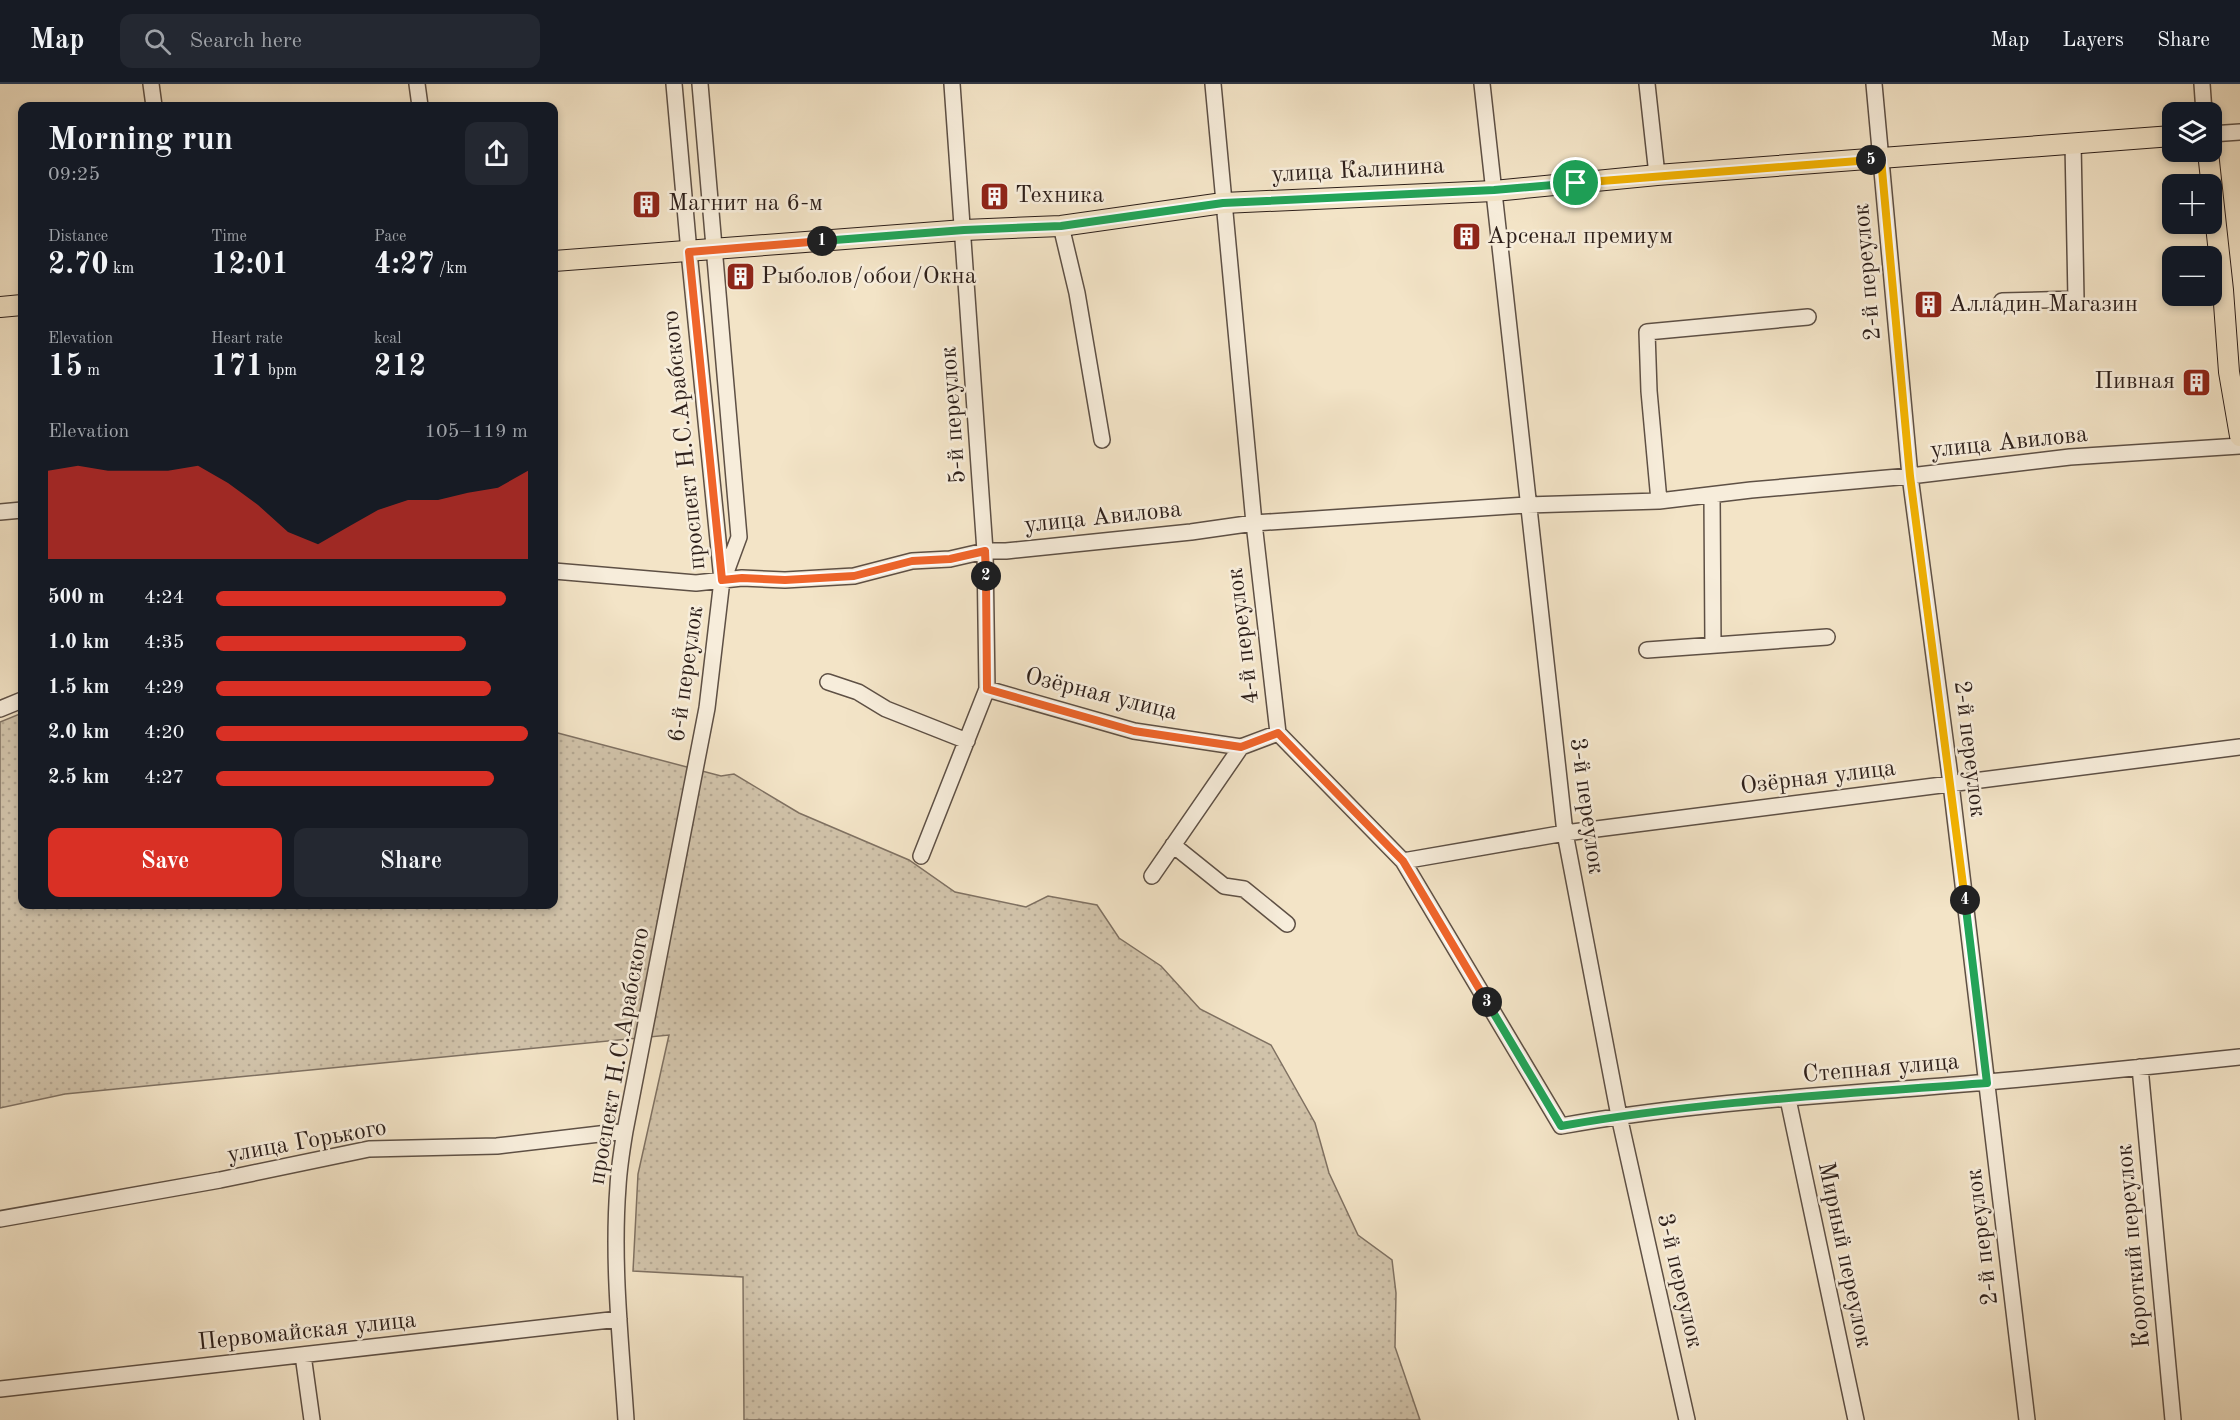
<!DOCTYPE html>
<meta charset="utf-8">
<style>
:root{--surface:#171b24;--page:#242831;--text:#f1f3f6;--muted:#9ea1a6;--line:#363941;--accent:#d93025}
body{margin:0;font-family:"Old Standard TT",serif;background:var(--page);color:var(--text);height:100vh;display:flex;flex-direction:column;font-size:22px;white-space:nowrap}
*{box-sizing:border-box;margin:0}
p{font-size:20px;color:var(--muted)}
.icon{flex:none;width:33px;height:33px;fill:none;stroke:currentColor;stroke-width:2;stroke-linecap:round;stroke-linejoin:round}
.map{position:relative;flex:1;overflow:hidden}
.details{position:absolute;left:18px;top:18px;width:540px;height:807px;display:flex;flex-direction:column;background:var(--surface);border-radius:12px;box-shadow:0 3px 9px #0003}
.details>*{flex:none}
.controls{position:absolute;left:2162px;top:18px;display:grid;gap:12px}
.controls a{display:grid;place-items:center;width:60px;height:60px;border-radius:12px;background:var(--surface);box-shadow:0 3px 9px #0003;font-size:30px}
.pin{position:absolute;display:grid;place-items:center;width:51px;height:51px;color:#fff;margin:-26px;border:3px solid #fff;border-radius:50%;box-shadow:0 2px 6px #0007}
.km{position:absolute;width:30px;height:30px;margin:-15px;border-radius:50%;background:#222;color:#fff;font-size:16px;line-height:30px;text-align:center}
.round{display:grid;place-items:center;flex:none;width:63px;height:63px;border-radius:12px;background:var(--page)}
.headline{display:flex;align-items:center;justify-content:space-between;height:102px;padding:0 30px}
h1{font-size:33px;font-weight:800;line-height:45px}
.stats{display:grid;grid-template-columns:repeat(3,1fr);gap:9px;height:102px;padding:6px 30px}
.stats div{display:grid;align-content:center}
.stats b{font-size:30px;font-weight:800}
.stats small{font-size:16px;font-weight:400}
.stats p{font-size:16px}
.chart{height:168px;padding:12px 30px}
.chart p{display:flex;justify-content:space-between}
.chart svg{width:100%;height:108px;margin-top:6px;fill:var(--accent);opacity:.7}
.action{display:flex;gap:12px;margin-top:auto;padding:12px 30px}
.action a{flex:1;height:69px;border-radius:12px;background:var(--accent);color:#fff;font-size:24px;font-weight:800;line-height:69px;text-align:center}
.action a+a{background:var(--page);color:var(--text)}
ul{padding:0 30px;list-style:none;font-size:20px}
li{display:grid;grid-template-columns:96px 72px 1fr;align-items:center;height:45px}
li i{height:15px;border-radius:8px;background:var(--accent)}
header{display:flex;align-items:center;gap:36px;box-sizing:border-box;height:84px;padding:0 30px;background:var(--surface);border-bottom:2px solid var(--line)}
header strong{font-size:28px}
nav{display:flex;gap:33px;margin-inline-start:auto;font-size:21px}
.search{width:420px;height:54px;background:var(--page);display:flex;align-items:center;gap:15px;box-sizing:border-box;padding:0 21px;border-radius:12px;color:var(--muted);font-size:22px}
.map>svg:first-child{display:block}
.grass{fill:url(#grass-dots);stroke:#7f7162;stroke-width:1.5}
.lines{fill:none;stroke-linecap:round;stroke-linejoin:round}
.minor-casing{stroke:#5e5045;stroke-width:18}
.major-casing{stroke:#2d1f1a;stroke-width:22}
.minor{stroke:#f7eddb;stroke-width:15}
.major{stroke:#f3e4c7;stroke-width:20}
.split-1-casing{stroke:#fff;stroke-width:12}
.split-2-casing{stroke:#fff;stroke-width:12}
.split-3-casing{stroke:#fff;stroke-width:12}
.split-4-casing{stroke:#fff;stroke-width:12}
.split-5-casing{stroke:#fff;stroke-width:12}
.split-6-casing{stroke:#fff;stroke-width:12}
.split-1{stroke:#22a559;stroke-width:8}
.split-2{stroke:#f0652b;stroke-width:8}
.split-3{stroke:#f0652b;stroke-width:8}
.split-4{stroke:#22a559;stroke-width:8}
.split-5{stroke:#f5b400;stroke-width:8}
.split-6{stroke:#f5b400;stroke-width:8}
.labels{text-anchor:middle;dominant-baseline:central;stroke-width:5;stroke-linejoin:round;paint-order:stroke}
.street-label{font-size:24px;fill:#2d1f1a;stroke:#f7eddb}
.poi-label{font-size:24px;fill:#2d1f1a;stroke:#f7eddb;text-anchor:start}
</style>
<header>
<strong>Map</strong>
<div class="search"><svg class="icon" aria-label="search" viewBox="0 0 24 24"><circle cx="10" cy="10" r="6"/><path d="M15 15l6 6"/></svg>Search here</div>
<nav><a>Map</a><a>Layers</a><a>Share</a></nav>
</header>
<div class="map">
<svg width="2240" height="1336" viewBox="0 0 2240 1336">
<defs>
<pattern id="grass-dots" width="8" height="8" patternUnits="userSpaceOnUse" patternTransform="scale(1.5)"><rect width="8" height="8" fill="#d1c3aa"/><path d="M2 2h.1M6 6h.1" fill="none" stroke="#b4a792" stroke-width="1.8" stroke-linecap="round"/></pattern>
</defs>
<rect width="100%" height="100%" fill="#f3e4c7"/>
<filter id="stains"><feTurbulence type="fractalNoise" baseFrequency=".00333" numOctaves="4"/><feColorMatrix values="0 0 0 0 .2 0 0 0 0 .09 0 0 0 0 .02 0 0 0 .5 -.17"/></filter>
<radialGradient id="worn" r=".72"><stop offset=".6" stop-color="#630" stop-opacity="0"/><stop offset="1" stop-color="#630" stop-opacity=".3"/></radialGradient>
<!-- grass -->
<path class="grass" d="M22,629V820H554V648L721,692L734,690L799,729L909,776L955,808L1026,823L1048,812L1097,821L1119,854L1161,882L1200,925L1271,961L1315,1039L1329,1089L1358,1151L1392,1176L1396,1209L1395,1263L1420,1336H744L743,1193L633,1187L638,1090L669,951L65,1010L0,1024V638Z"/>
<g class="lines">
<defs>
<path id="minor" d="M151,0L154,22
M417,0L420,22
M700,0L739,453L725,491
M1213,0L1254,439L1278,649L1403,777L1561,1042C1682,1020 1805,1013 1928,1003C2032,995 2136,984 2240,973
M1482,0L1565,749L1619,1032L1687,1336
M1647,0L1657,91
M1874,0L1910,392L1951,700L2027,1336
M2202,0L2204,28
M2211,50L2240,48
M1061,142L1077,209L1102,356
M2002,217L2076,215L2073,59
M1712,412L1713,561
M1659,417L1649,307L1647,248L1808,233
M0,428L22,426
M554,487L696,499L742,494L785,496L854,492L912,477L950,475L985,467H1006L1191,448L1254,439L1527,421L1659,417L1751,406L1910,392L2070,373L2240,362
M1647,566L1827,553
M828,598L858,608L886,625L967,657
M987,605L1134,647L1241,663
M0,625L22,616
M1173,761L1224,802L1244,805L1287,840
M921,772L987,605L985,467L952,0
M1403,777L1565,749L2240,663
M1152,792L1241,663L1278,649
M2140,983L2173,1336
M1788,1015L1856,1336
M0,1135L220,1096L369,1065L497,1062L625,1047
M303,1271L312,1336
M0,1305L619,1235
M626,1336C621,1259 612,1180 618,1102C619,1084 622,1065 625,1047L707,624L722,496L689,168L674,0"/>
<path id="major" d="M2208,68L2223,206L2229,288L2240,352
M554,177L964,146L1061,142L1223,119L1494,107L1657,91L2172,52
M0,223L22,221"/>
</defs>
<!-- minor casing -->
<use href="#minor" class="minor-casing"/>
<!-- major casing -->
<use href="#major" class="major-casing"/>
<!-- minor -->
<use href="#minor" class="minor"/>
<!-- major -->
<use href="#major" class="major"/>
</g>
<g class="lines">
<defs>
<path id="split-1" d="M822,157L964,146L1061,142L1223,119L1494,106L1576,99"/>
<path id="split-2" d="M822,157L689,168L722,496L742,494L785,496L854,492L912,477L950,475L985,467L986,492"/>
<path id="split-3" d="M986,492L987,605L1134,647L1241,663L1278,649L1403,777L1487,918"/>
<path id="split-4" d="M1487,918L1561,1042C1702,1017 1845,1010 1987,999L1965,816"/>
<path id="split-5" d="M1871,76L1881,75L1910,392L1965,816"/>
<path id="split-6" d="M1576,99L1871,76"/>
</defs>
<!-- split-1 casing -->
<use href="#split-1" class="split-1-casing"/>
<!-- split-2 casing -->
<use href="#split-2" class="split-2-casing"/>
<!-- split-3 casing -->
<use href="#split-3" class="split-3-casing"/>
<!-- split-4 casing -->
<use href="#split-4" class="split-4-casing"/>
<!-- split-5 casing -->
<use href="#split-5" class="split-5-casing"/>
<!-- split-6 casing -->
<use href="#split-6" class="split-6-casing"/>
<!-- split-1 -->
<use href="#split-1" class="split-1"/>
<!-- split-2 -->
<use href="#split-2" class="split-2"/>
<!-- split-3 -->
<use href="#split-3" class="split-3"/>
<!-- split-4 -->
<use href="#split-4" class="split-4"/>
<!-- split-5 -->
<use href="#split-5" class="split-5"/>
<!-- split-6 -->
<use href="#split-6" class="split-6"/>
</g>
<!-- icons -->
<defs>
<symbol id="building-square" viewBox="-11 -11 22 22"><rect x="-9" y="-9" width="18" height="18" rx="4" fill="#8f2418" stroke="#f7eddb"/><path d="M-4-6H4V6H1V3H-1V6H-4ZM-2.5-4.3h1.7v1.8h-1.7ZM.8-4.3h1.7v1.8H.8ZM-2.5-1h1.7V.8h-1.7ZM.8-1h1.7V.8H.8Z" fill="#fff"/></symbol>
</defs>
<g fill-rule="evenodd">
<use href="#building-square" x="978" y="96" width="33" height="33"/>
<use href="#building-square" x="630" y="104" width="33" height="33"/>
<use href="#building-square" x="1450" y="136" width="33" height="33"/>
<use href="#building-square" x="724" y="176" width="33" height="33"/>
<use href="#building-square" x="1912" y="204" width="33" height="33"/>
<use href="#building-square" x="2180" y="282" width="33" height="33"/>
</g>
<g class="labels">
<!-- street labels -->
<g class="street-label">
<text transform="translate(1358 87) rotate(-3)">улица Калинина</text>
<text transform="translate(1868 188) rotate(-95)">2-й переулок</text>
<text transform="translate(954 331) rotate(-94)">5-й переулок</text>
<text transform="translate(685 356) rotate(-96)">проспект Н.С.Арабского</text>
<text transform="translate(2009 359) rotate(-6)">улица Авилова</text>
<text transform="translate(1103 434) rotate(-6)">улица Авилова</text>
<text transform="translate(1244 552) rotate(-97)">4-й переулок</text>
<text transform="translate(687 590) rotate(-82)">6-й переулок</text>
<text transform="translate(1101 611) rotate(14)">Озёрная улица</text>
<text transform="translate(1969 665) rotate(83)">2-й переулок</text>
<text transform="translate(1818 694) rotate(-7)">Озёрная улица</text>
<text transform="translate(1586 722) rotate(82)">3-й переулок</text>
<text transform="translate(620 972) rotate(-80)">проспект Н.С.Арабского</text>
<text transform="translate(1881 985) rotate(-5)">Степная улица</text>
<text transform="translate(307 1058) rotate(-10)">улица Горького</text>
<text transform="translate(1983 1153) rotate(-97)">2-й переулок</text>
<text transform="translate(2134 1162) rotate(-95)">Короткий переулок</text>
<text transform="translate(1844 1171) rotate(78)">Мирный переулок</text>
<text transform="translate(1679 1197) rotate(77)">3-й переулок</text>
<text transform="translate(307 1248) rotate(-6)">Первомайская улица</text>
</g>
<!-- poi labels -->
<g class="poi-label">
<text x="1015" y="112">Техника</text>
<text x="668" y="120">Магнит на 6-м</text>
<text x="1487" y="153">Арсенал премиум</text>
<text x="761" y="193">Рыболов/обои/Окна</text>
<text x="1949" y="221">Алладин Магазин</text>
<text x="2175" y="298" text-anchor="end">Пивная</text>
</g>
</g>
<rect width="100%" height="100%" filter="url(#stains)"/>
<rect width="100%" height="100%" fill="url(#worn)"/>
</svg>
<div class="controls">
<a><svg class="icon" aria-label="layers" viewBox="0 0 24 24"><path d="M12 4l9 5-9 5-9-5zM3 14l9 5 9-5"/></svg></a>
<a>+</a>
<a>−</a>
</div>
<div class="pin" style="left:1576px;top:99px;background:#1e9e55"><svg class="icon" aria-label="arrive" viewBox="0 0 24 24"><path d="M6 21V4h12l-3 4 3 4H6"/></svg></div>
<b class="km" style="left:822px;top:157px">1</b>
<b class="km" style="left:986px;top:492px">2</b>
<b class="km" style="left:1487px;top:918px">3</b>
<b class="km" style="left:1965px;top:816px">4</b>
<b class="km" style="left:1871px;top:76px">5</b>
<section class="details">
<div class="headline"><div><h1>Morning run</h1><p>09:25</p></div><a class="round"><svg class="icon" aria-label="share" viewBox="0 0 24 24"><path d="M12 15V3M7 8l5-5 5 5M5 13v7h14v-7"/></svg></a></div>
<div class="stats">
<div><p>Distance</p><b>2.70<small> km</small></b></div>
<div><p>Time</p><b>12:01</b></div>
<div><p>Pace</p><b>4:27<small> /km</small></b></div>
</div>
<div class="stats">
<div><p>Elevation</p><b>15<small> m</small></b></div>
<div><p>Heart rate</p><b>171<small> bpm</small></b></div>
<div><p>kcal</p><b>212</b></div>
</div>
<div class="chart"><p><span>Elevation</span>105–119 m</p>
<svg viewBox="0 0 160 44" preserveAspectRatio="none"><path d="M0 44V8L10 6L20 8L30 8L40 8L50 6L60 13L70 22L80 33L90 38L100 31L110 24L120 20L130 20L140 17L150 15L160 8V44z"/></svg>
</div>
<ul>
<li><b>500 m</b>4:24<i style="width:93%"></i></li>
<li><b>1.0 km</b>4:35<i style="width:80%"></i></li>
<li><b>1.5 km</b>4:29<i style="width:88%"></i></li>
<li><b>2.0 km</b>4:20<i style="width:100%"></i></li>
<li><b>2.5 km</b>4:27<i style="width:89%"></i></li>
</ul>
<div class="action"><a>Save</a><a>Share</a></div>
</section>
</div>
